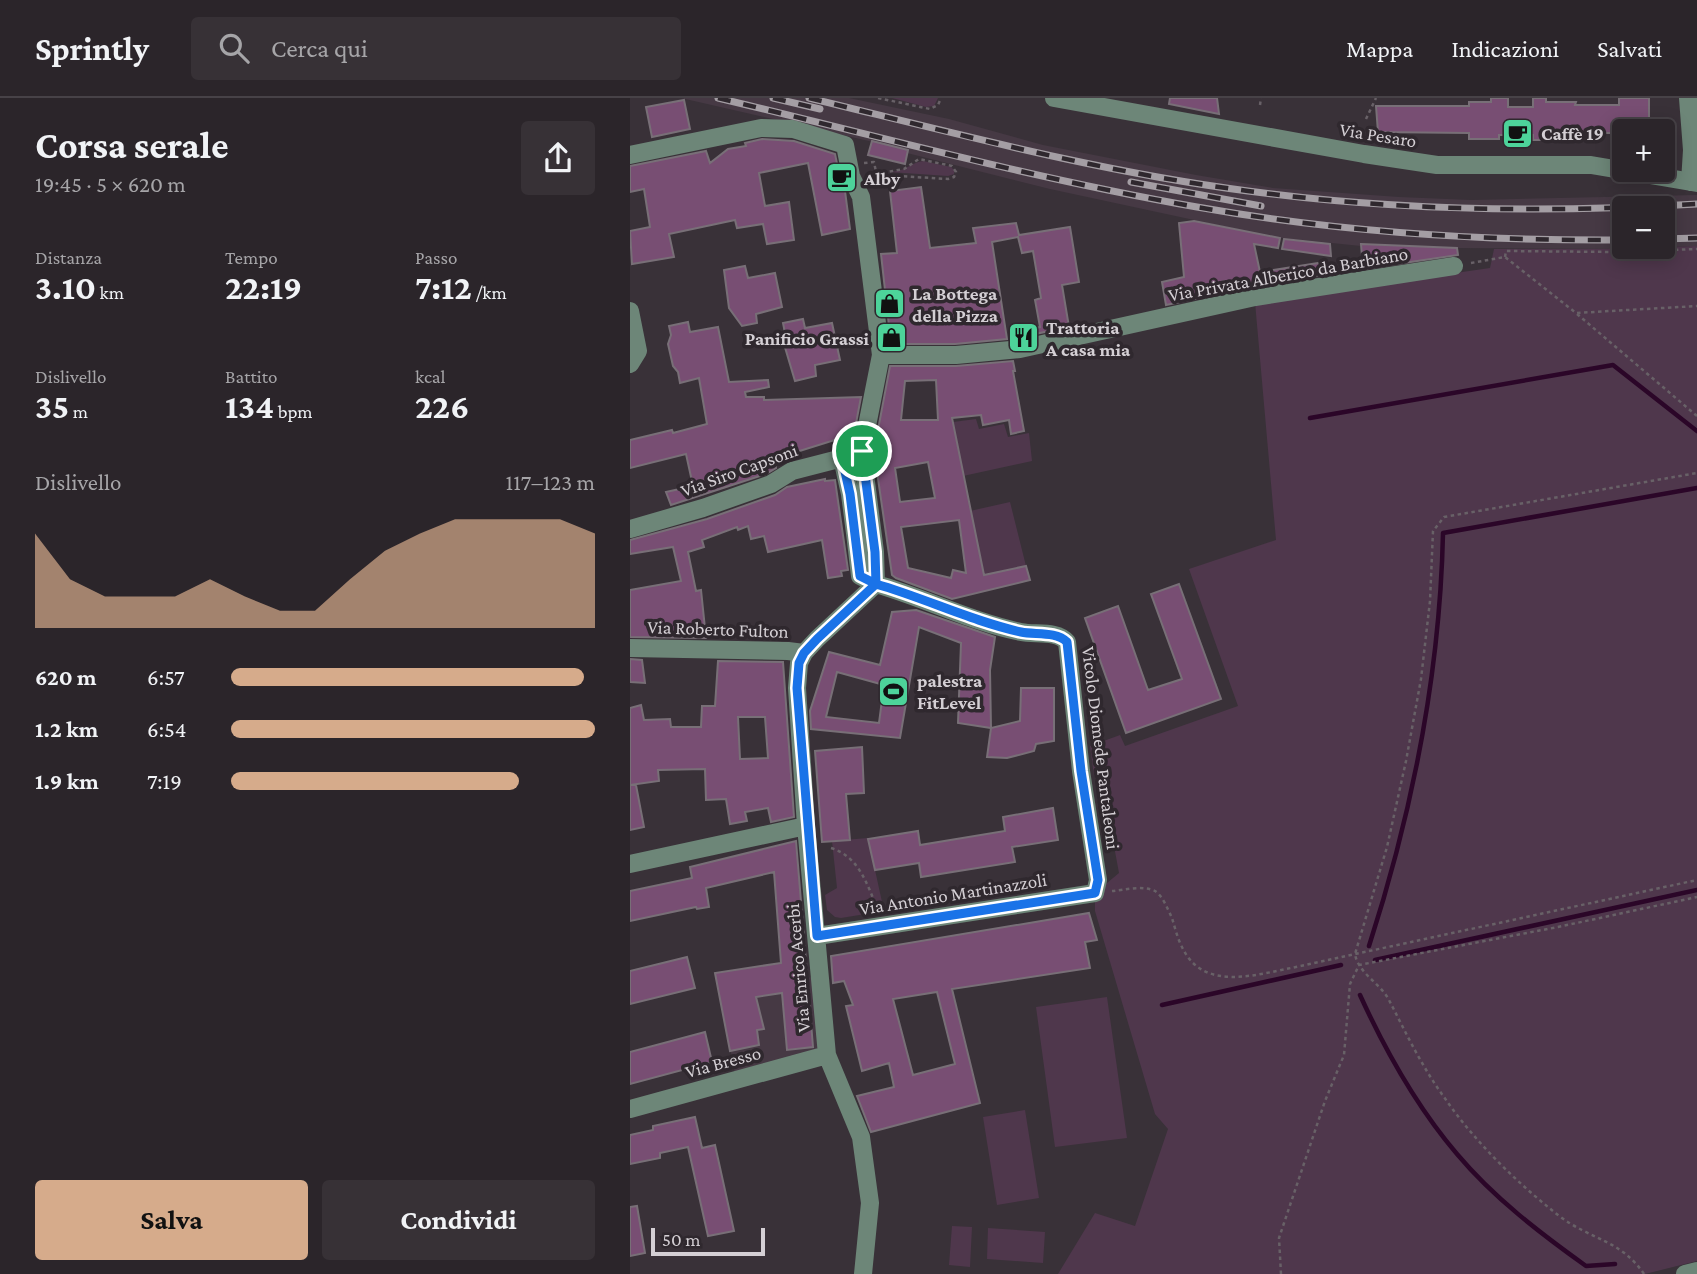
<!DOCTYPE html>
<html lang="it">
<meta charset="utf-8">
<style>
:root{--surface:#2b252a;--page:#373136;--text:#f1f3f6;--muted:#a6a5a8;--line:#474247;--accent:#d6ab8b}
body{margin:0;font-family:"Crimson Pro",serif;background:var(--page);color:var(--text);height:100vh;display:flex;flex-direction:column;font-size:26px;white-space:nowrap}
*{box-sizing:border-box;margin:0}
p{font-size:23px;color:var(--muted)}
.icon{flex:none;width:38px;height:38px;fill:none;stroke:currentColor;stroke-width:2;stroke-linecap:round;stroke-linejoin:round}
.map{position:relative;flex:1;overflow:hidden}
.details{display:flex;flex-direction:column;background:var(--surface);width:630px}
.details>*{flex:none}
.tools{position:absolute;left:982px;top:21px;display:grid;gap:14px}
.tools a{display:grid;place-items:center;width:63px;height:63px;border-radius:7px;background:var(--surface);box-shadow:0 4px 18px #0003,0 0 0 2px var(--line);font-size:35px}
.scale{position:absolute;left:21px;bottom:18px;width:114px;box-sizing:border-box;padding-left:7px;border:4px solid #d4cfd4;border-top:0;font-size:19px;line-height:24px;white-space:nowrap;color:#d4cfd4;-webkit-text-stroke:5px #2f282e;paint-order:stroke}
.pin{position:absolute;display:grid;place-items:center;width:60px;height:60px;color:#fff;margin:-30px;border:4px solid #fff;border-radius:50%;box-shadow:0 2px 7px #0007}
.round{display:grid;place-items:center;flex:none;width:74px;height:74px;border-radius:7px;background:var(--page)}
.summary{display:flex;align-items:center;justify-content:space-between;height:119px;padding:0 35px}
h1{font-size:38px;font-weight:700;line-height:52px}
.metrics{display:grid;grid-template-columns:repeat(3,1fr);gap:10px;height:119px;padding:7px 35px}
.metrics div{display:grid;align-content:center}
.metrics b{font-size:35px;font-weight:700}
.metrics small{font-size:19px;font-weight:400}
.metrics p{font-size:19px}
.chart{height:196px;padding:14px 35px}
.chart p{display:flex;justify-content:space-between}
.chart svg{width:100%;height:126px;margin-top:7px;fill:var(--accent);opacity:.7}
.button{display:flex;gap:14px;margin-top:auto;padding:14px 35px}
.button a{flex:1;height:80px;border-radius:7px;background:var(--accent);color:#111;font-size:28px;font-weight:700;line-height:80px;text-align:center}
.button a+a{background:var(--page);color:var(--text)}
ul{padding:0 35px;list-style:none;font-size:23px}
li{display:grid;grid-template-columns:112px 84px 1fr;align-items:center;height:52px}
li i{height:18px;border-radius:9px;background:var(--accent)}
header{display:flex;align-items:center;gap:42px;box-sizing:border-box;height:98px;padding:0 35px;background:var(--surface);border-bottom:2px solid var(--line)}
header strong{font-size:33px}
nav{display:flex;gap:38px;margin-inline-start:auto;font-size:24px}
.search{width:490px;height:63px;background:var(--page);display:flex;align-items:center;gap:18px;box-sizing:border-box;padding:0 24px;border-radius:7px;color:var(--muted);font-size:26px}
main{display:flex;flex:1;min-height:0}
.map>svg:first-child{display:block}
.built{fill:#463944;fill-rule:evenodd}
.green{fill:#4f374c}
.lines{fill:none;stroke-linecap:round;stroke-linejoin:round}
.stream{stroke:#2b0628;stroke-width:4.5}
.building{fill:#784e73;stroke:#786f77;stroke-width:2;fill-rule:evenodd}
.path{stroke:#686167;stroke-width:2.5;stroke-dasharray:3.5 3.5;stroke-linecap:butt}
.minor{stroke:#6d8678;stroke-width:18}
.rail-casing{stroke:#a49ea4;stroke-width:7}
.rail{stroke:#2f282e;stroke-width:4.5;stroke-dasharray:13;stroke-linecap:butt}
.route-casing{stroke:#fff;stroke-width:14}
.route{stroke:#1a73e8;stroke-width:9}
.labels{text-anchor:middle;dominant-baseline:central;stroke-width:7;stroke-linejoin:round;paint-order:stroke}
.poi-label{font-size:19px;font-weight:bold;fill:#d4cfd4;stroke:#2f282e;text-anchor:start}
.street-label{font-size:19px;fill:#d4cfd4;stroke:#2f282e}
</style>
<header>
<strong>Sprintly</strong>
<div class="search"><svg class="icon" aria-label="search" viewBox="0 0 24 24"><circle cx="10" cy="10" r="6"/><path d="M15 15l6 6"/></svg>Cerca qui</div>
<nav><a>Mappa</a><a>Indicazioni</a><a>Salvati</a></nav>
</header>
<main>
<section class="details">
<div class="summary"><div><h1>Corsa serale</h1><p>19:45 · 5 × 620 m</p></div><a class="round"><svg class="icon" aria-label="share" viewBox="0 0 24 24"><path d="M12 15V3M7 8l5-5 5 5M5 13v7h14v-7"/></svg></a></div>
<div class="metrics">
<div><p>Distanza</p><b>3.10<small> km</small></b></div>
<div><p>Tempo</p><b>22:19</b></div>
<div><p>Passo</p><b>7:12<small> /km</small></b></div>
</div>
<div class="metrics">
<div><p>Dislivello</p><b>35<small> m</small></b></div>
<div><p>Battito</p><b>134<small> bpm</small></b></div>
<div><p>kcal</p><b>226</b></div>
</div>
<div class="chart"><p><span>Dislivello</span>117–123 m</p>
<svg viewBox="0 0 160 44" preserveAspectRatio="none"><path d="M0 44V11L10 27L20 33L30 33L40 33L50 27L60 33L70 38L80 38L90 27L100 17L110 11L120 6L130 6L140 6L150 6L160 11V44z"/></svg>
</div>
<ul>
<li><b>620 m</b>6:57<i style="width:97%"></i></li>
<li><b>1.2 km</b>6:54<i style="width:100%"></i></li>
<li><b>1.9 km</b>7:19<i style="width:79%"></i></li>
</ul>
<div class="button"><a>Salva</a><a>Condividi</a></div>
</section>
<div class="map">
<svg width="1067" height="1176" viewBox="0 0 1067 1176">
<rect width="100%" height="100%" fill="#393138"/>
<!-- built -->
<path class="built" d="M51,0H219L319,21L413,47L566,77L643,90L769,99L841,102L1067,97V148L985,151L827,150L731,146V148L643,139L420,91L277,55L278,52ZM994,110H1032V149H994Z
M190,878L197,957L106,982L89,892Z"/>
<!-- green -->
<path class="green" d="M262,0H308L304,8L296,9Z
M293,63L321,69L324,72V76L318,78L259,74C278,73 279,65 293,63Z
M1067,148V1163L1015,1176H428L465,1115L505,1128L538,1031L525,1016L465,813V795L489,775L472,683L464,678L460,648L490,637L495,648L608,608L559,471L646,442L625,204L860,170L864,151H985Z
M346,321L349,331L374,326L378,339L399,335L402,363L333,378L323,324Z
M380,404L396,468L354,477L340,413Z
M238,740L254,813L211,820L205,819L197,812L195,797L207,790L202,743Z
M477,899L497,1040L425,1049L406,909Z
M395,1012L409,1100L367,1107L353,1019Z
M322,1128L342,1129L340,1169L319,1167Z
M358,1130L415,1134L413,1165L357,1161Z"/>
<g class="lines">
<!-- stream -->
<path class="stream" d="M680,320L983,267L1067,333
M739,848C782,715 810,575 813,435L1067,390
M745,862L1067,792
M730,897C756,954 786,1008 827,1056C864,1100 910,1135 956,1168L985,1166
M532,907L711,867"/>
</g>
<!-- building -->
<path class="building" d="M540,0H587L589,16L539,6Z
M861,0H878V9H903V0H916V4H946L945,7H989V0H1019V30H1001V33H994V35H934V42H903V37H869V41H839V35L748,34L746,8H839V4H861Z
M54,2L60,31L22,39L16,9Z
M132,41L164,43L205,56L210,80L215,93L220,131L192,137L178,65L129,75L135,108L159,104L164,142L137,146L133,126L107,130L105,122L39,136L44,159L2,166L0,133L20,129L14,91L0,94V68L76,53L80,65L98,51L116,48L115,45Z
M242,43L278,52L275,66L238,57Z
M291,89L300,150L346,145L343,130L386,125L389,137L440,129L449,184L432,187L439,229L405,236L403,231L410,229L405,202L411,200L403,153L392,155L388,139L362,144L377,241L325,246H261L251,156L267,155L260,93Z
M564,123L650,140L648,150L624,146L630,174L695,164L696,176L597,194L595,183L572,188L574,199L536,207L532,184L554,179L549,125Z
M654,141L700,146L701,158L652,151Z
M731,146L827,150L828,157L733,171Z
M115,168L118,180L145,175L152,209L126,216L127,225L112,228L99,210L94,172Z
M173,221L175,230L202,225L210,262L185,267L186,278L165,283L154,246L156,240L153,225Z
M58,224L60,234L88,229L99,284L138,282L139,289L115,294L116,299H134V302L231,299L224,336L144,361L146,370L136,376L41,407L36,394L63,388L56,356L0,370V342L42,332L43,335L77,326L69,280L50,285L48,274L43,268L38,246L41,237L39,228Z
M383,263L385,273H383L394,333L381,336L379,322L353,327L351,317L322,320L354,477L396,468L400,482L322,501L266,480L262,477L244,353L260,268H326ZM306,282L308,322H271L275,283ZM298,364L305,400L270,404L265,370ZM329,422L336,475L323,472L321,480L278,470L271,429Z
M195,381V383L205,382L218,472L211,473L212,478L198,480L192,442L138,454L134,438L121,441L118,428L108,432L107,429L72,442L74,449L58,454L66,493L71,492L76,540L0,539V492L51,483L43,449L0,456V442L77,421L145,397L157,389Z
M549,486L591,601L496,635L455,520L488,508L518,592L552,581L521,496Z
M286,512L365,539L360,572L361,630L328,625L331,545L289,529L270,640L181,631L180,613L199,554L250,567L262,514ZM207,574L254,587L249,625L196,619Z
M0,561L12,562L15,585L0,584Z
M88,563L153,564L164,719L141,724L138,710L115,714L117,723L100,726L96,701L76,702L75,671L28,672L29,683L0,687V610L11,607L14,622L40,621L41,629H71L72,608H85ZM108,619H135L138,660L110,661Z
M391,590H424V643L406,646L404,653L377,660L357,659L361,630L390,623Z
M232,649L234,695L216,696L220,742L192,744L185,653Z
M0,687H6L14,729L0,732Z
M423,710L428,742L382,749L385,764L291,779L289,765L245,772L238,741L288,733L290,747L375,733L373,719Z
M166,743L183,949L157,952L152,895L126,899L134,931L127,932L129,947L100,953L85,875L151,865L144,774L76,790L79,809L67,811L66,809L0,823V793L62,780L60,769Z
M459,815L467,842L455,844L460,870L322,891L350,1005L241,1034L227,998L264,989L259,965L232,973L216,908L223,907L214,883L203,885L201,858ZM307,894L325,966L283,977L263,901Z
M57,859L65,890L0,906V873Z
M75,934L82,964L0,986V954Z
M65,1019L72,1050L85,1047L104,1133L78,1138L58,1049L30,1055V1060L0,1066V1037L23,1032V1028Z
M7,1108L15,1155L0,1158V1109Z"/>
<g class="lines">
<!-- path -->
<path class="path" d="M248,0L300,11L308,7L311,0
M630,7L631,0
M736,21L746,0
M234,65L244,64L246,74
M239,77L274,71L289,61L322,68L326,74L324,79L318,81L251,77
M875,159L876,153L986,154L1067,151
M841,165L875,159L946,215L1067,208
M947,216L1067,318
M201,750C230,759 237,787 248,812
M482,793C495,792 513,787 525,793C533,798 538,812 542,820C545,830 548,842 553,851C574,893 625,877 661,870L1067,782
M651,1176L649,1140L695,1003L714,957L720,886L729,867L928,829L1067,799
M1014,1176C990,1141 960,1142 928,1117C886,1084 844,1043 814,999C792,969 776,935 759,902C750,885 728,875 725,856L757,749L776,663L791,581L800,503L803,433L814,419L1067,375"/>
<!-- minor -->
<path class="minor" d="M424,0L734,56L807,67H961L1067,85
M1058,0L1062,52L1060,84
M0,57L131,30L163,31L215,47L221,78L231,99L251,257L232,353L245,454L246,486
M0,213L8,253L0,266
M251,257H326L390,251L625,199L824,168
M212,360L220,396L225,435
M0,431L73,410L141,386L162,373L228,356L232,353
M0,550L158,553L174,555
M0,766L176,728
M187,838L465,795L468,782L451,673L437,544C427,532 405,537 391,534C342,524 295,500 246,486L230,478L225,435L242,431
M0,1011L197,957
M233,1176L240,1105L231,1039L197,957L176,728L167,590L169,565L174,555L187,541L246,486
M1055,1176L1067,1173"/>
<defs>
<path id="rail" d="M88,0C247,38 406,81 567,109C709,134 851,143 994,142
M143,0L190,11
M179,0C324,35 470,74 618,93C767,113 917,115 1067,106
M501,84L631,108
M1032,141L1067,140"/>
</defs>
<!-- rail casing -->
<use href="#rail" class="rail-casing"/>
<!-- rail -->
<use href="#rail" class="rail"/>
</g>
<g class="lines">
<defs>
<path id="route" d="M232,353L245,454L246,486L187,541L174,555L169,565L167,590L187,838L465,795L468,782L451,673L437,544C426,533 405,537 391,534C341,523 295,500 246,486L230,478L220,396L212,360L228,356L232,353"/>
</defs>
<!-- route casing -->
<use href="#route" class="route-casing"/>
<!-- route -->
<use href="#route" class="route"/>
</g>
<!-- icons -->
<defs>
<symbol id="cafe-square" viewBox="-11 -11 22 22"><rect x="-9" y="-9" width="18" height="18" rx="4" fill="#4dd39a" stroke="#2f282e"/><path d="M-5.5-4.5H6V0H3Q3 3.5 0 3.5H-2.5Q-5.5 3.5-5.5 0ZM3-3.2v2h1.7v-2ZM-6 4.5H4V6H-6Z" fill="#111"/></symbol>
<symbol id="shop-square" viewBox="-11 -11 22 22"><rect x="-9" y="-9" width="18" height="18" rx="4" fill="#4dd39a" stroke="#2f282e"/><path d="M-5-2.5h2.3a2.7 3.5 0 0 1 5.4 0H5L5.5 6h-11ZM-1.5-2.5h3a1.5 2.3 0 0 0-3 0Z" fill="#111"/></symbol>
<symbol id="restaurant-square" viewBox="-11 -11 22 22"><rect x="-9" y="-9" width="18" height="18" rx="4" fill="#4dd39a" stroke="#2f282e"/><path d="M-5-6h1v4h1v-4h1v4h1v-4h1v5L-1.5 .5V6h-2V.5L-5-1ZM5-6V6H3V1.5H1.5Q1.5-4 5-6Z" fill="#111"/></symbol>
<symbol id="stadium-square" viewBox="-11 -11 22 22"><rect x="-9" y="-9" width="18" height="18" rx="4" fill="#4dd39a" stroke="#2f282e"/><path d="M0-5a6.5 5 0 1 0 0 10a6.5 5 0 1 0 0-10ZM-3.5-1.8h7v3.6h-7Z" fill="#111"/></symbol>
</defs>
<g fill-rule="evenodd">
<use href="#cafe-square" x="870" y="18" width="35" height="35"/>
<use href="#cafe-square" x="194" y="62" width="35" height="35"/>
<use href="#shop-square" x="242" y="188" width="35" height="35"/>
<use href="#shop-square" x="244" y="222" width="35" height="35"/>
<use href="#restaurant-square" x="376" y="222" width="35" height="35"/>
<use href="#stadium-square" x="246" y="576" width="35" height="35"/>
</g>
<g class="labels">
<!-- poi labels -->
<g class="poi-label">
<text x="911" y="35">Caffè 19</text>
<text x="234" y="80">Alby</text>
<text x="282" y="195">La Bottega<tspan x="282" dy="22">della Pizza</tspan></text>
<text x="416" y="229">Trattoria<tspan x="416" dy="22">A casa mia</tspan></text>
<text x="239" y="240" text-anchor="end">Panificio Grassi</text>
<text x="287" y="582">palestra<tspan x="287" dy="22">FitLevel</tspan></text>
</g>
<!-- street labels -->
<g class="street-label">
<text transform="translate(748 37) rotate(9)">Via Pesaro</text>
<text transform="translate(658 176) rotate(-10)">Via Privata Alberico da Barbiano</text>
<text transform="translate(109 372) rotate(-20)">Via Siro Capsoni</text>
<text transform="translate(88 531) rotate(2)">Via Roberto Fulton</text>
<text transform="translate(471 650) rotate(83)">Vicolo Diomede Pantaleoni</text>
<text transform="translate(323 796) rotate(-9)">Via Antonio Martinazzoli</text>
<text transform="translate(168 870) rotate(-95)">Via Enrico Acerbi</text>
<text transform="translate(93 964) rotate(-15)">Via Bresso</text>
</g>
</g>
</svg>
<div class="tools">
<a>+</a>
<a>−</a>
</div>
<div class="scale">50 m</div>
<div class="pin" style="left:232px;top:353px;background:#1e9e55"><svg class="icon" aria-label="arrive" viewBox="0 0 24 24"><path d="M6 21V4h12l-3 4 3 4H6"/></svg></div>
</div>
</main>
